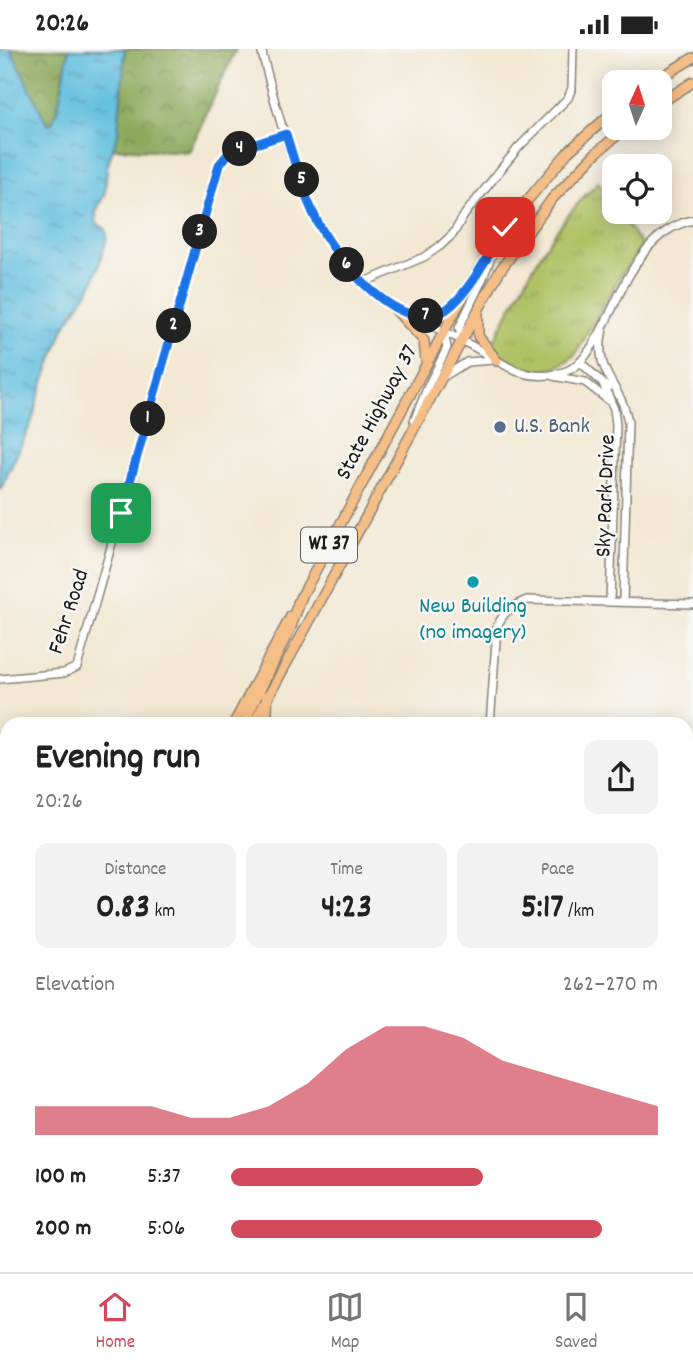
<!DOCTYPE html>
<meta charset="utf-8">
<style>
:root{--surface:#fff;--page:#f2f2f2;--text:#222;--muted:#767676;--line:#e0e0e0;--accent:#d1495b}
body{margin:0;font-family:Dekko,sans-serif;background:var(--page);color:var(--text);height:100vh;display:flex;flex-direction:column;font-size:26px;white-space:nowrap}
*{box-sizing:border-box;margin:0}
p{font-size:23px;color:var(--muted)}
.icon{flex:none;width:38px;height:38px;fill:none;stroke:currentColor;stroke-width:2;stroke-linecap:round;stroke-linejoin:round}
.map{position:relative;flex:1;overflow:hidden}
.panel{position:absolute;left:0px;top:668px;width:693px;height:555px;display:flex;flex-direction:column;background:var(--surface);border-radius:21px 21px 0 0;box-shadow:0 4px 18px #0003}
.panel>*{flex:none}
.needle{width:46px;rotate:3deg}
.controls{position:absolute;left:602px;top:21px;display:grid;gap:14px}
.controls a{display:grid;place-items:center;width:70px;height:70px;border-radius:14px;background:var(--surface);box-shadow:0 4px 18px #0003;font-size:35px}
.pin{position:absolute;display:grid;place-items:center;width:60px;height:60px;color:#fff;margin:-30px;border-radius:14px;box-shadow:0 4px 10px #0006}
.km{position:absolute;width:35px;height:35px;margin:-18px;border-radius:50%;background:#222;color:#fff;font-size:19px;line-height:35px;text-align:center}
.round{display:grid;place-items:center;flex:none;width:74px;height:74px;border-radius:14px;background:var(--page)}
.head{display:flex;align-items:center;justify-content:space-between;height:119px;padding:0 35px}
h1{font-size:38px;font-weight:700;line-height:52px}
.stats{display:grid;grid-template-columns:repeat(3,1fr);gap:10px;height:119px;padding:7px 35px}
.stats div{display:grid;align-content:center;border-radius:14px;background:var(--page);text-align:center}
.stats b{font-size:35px;font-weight:700}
.stats small{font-size:19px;font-weight:400}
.stats p{font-size:19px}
.chart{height:196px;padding:14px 35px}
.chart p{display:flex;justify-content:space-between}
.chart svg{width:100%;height:126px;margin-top:7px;fill:var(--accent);opacity:.7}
ul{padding:0 35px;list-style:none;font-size:23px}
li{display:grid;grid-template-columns:112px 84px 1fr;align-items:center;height:52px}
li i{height:18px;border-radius:9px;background:var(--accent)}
.status{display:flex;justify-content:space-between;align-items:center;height:49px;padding:0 35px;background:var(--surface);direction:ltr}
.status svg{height:19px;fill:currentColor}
.tabs{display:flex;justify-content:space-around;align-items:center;height:98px;border-top:2px solid var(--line);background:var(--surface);font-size:19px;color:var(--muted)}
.tabs a{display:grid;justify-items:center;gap:4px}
.tabs .current{color:var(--accent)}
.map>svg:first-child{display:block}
.forest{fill:url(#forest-crowns);stroke:#54623c;stroke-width:2}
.park{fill:url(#park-tufts);stroke:#666f41;stroke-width:2}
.water{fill:url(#water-ripples);stroke:#3f6e7e;stroke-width:2}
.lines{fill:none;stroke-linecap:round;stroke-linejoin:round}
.minor-casing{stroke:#878278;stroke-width:10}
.major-casing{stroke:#878278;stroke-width:12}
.highway-casing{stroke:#878278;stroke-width:13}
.minor{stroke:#fff;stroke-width:7}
.major{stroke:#f6be87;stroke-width:9}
.highway{stroke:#f6be87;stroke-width:10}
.route-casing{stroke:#fff;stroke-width:14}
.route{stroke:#1a73e8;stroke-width:9}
.service-dot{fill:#5c6f8a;stroke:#f6f6f2;stroke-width:2.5}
.culture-dot{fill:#0f9aa8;stroke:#f6f6f2;stroke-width:2.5}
.labels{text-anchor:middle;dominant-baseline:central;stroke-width:5;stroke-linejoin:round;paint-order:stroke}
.shield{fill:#f6f6f2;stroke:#5d5d5c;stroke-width:2}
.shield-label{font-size:21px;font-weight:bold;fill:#1c1c1c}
.street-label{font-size:23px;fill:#1c1c1c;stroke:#f6f6f2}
.service-label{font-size:23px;fill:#4e5e75;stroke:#f6f6f2;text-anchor:start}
.culture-label{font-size:23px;fill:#0d838f;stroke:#f6f6f2}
</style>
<div class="status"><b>20:26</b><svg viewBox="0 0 49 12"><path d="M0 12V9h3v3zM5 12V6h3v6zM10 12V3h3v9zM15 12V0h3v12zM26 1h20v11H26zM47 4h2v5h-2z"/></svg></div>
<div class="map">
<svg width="693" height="1223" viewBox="0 0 693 1223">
<defs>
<pattern id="forest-crowns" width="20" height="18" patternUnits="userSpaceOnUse" patternTransform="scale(1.75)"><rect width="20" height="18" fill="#8ca85b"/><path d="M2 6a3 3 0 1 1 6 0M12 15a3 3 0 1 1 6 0" fill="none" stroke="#72884a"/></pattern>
<pattern id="park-tufts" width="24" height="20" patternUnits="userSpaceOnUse" patternTransform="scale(1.75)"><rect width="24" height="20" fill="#b1c266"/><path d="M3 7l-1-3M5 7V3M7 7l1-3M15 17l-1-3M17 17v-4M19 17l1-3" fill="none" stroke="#98a658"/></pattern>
<pattern id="water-ripples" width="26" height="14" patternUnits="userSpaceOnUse" patternTransform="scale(1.75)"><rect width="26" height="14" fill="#62bfe0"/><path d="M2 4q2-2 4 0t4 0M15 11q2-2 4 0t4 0" fill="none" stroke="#509ab5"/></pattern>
</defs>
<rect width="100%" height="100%" fill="#f6f6f2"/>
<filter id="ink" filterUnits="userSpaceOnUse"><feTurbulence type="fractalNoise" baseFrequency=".0143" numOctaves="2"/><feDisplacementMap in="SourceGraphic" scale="14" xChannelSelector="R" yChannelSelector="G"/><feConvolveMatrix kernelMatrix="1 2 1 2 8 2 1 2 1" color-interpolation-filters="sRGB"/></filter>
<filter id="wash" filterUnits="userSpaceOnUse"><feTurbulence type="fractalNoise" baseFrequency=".00686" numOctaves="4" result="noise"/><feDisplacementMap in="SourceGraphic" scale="28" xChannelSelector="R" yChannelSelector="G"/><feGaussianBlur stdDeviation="1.57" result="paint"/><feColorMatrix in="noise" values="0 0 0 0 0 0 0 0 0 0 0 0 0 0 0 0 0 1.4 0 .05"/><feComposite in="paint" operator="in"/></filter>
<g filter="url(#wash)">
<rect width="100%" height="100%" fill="#f2e8d3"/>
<!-- forest -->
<path class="forest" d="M11,0H69L58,59L52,74L46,75Z
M125,0H236L189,103L112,99L118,84Z
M686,1027L693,1031V1103L686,1102Z
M7,1188V1216L184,1218L185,1223H0V1201Z"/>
<!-- park -->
<path class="park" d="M598,133L614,157V163H618L642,197L621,226L575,306C545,332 519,320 490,299C523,237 547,183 598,133Z"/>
<!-- water -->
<path class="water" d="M0,0H11L47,75L52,74L58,59L69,0H125L118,84L107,118L105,143L96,163V173L106,181L107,190L93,234L64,279L37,352L33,370L0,442Z"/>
</g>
<g filter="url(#ink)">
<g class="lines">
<defs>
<path id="minor" d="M261,0C280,73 307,187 366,238C394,261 428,274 459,290C479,300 497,312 516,322C535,329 567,329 582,311C618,269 629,184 693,171
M362,234L424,208L440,197L453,185L465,165L518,99L568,49L572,39L573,0
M416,266C439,268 447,259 463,245
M603,280C592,325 622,335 628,373L623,553
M462,291L459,279L483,229L494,200
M580,313L608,339
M553,327L585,333L608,351
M443,328L467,313L493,311
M604,337L614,360L616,376L610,552
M414,372L428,337L447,299L444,283
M0,630L64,624L77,618L219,116L229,104L286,85
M490,676L497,578C503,563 512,557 527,551L693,555
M686,753H693
M686,890H693
M0,947L7,951
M187,1216L188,1223
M579,1223L582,1216"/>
<path id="major" d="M653,33L693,9
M660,54L693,33
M392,257L424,292L426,312
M478,264V287L497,312
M298,554L468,238L505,178L568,103L614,62
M233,676L291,567
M253,676L499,223L552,150L596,104L626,79
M0,1107L7,1094
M0,1141L7,1120"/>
<path id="highway" d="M246,676L248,664L290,579L301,548
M266,676L267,648
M0,711L7,716
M0,742L7,747
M686,1142L693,1147
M686,1175L693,1179"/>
</defs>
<!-- minor casing -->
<use href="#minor" class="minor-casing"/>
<!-- major casing -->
<use href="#major" class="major-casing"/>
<!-- highway casing -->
<use href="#highway" class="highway-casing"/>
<!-- minor -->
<use href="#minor" class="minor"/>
<!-- major -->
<use href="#major" class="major"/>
<!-- highway -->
<use href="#highway" class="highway"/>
</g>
</g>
<g class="lines" filter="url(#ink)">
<defs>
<path id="route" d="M121,464L219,116L229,104L286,85C296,117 305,152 322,181C340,213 398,285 442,263C466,251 491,201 505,178"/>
</defs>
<!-- route casing -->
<use href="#route" class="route-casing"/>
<!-- route -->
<use href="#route" class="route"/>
</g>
<!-- markers -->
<circle class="service-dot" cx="500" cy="378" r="7"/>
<circle class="culture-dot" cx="473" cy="533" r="7"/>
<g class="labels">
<!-- shield labels -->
<rect class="shield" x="301" y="478.5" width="56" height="35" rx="5"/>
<g class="shield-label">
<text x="329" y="496">WI 37</text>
</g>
<!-- street labels -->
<g class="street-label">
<text transform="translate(378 364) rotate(-62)">State Highway 37</text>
<text transform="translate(607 447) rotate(-88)">Sky Park Drive</text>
<text transform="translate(70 563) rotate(-72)">Fehr Road</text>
</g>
<!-- service labels -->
<g class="service-label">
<text x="514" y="378">U.S. Bank</text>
</g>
<!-- culture labels -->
<g class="culture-label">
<text x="473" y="558">New Building<tspan x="473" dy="26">(no imagery)</tspan></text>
</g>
</g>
</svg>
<div class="controls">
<a><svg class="needle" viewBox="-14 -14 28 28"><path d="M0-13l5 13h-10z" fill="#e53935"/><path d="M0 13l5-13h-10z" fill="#767676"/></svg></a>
<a><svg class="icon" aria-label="locate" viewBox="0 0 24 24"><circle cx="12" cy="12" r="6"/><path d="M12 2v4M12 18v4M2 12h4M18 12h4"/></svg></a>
</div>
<div class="pin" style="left:121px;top:464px;background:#1e9e55"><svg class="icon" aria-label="arrive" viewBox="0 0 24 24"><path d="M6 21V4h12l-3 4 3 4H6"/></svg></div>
<div class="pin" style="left:505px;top:178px;background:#d93025"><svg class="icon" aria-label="check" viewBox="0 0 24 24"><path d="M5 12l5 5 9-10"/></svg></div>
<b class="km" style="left:148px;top:370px">1</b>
<b class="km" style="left:174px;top:277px">2</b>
<b class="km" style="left:200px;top:183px">3</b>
<b class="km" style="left:240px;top:100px">4</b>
<b class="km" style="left:302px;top:131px">5</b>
<b class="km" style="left:347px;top:216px">6</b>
<b class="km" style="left:426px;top:267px">7</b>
<section class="panel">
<div class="head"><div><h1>Evening run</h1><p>20:26</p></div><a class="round"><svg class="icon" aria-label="share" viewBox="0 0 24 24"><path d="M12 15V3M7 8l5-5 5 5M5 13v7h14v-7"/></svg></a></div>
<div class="stats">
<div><p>Distance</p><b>0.83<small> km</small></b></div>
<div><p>Time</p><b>4:23</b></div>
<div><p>Pace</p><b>5:17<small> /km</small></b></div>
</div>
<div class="chart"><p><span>Elevation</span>262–270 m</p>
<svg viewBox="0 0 160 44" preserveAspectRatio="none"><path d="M0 44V34L10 34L20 34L30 34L40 38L50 38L60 34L70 26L80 14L90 6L100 6L110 10L120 18L130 22L140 26L150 30L160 34V44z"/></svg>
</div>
<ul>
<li><b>100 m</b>5:37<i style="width:59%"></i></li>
<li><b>200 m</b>5:06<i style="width:87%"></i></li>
</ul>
</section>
</div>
<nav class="tabs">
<a class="current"><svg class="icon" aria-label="home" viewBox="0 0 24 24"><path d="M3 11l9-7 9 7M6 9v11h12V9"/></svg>Home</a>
<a><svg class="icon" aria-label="map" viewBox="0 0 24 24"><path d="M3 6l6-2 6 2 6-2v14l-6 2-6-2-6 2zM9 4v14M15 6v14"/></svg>Map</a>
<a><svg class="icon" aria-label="saved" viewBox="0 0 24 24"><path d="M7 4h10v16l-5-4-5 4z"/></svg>Saved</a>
</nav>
